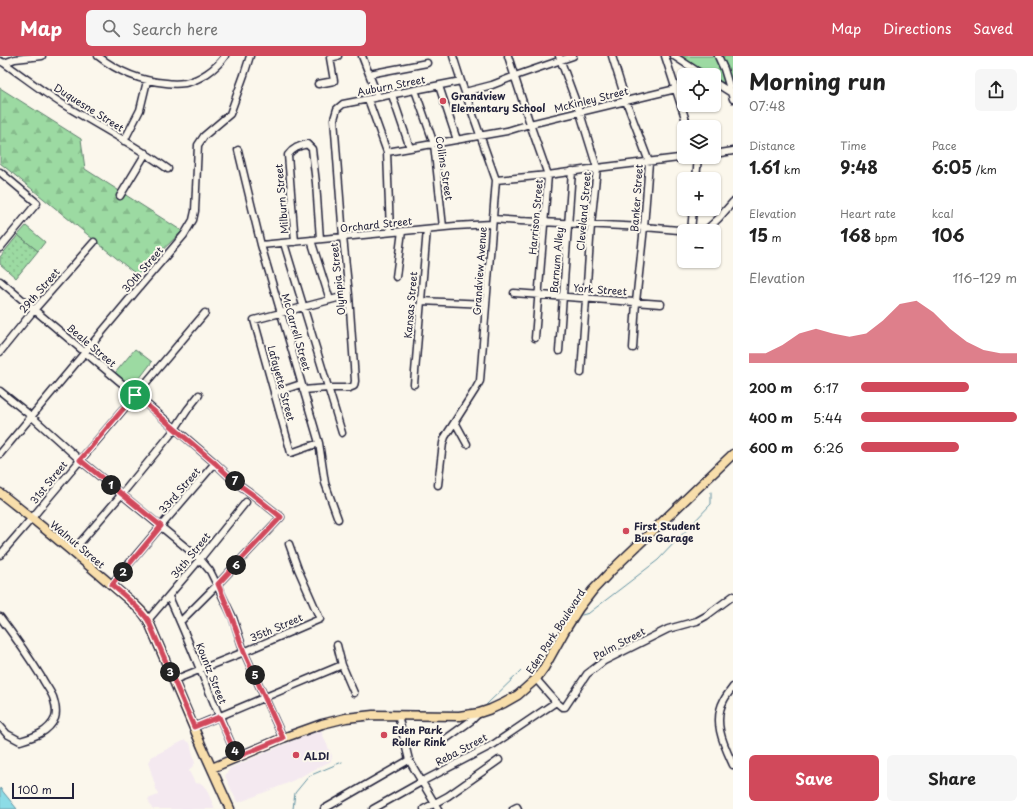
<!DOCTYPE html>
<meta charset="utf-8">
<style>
:root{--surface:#fff;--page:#f6f6f6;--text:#222;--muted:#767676;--accent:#d1495b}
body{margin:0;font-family:"Playpen Sans",sans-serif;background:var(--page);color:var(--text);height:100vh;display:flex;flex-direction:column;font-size:15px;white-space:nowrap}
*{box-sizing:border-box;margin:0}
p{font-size:13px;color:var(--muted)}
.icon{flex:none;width:22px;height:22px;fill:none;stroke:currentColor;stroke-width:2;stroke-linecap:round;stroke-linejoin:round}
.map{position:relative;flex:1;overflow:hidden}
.sheet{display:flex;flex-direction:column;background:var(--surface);width:300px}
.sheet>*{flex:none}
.fabs{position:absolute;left:677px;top:12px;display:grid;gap:8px}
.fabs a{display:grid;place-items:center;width:44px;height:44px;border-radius:6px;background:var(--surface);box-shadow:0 1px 3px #0004;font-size:20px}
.scale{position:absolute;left:12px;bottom:10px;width:62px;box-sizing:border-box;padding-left:4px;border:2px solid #22223b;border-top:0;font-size:11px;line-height:14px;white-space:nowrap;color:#22223b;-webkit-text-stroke:3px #fbf7ec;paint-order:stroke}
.pin{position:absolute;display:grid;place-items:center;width:34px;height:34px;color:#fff;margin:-17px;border:2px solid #fff;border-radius:50%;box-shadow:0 1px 4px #0007}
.km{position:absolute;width:20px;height:20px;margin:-10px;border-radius:50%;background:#222;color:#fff;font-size:11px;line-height:20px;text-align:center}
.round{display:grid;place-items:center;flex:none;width:42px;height:42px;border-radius:6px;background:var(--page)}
.head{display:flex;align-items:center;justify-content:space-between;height:68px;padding:0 16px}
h1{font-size:22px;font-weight:700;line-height:30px}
.figures{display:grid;grid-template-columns:repeat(3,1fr);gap:6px;height:68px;padding:4px 16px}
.figures div{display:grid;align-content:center}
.figures b{font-size:17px;font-weight:700}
.figures small{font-size:11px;font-weight:400}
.figures p{font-size:11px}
.chart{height:112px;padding:8px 16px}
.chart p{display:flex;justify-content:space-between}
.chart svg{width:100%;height:72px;margin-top:4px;fill:var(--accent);opacity:.7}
.cta{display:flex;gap:8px;margin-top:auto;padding:8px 16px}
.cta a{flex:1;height:46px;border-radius:6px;background:var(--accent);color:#fff;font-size:16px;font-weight:700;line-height:46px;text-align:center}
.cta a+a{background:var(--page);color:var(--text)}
ul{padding:0 16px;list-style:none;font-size:13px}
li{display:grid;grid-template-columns:64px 48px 1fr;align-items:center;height:30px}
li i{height:10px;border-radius:5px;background:var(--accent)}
header{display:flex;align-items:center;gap:24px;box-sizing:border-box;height:56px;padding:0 20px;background:var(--accent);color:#fff}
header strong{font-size:19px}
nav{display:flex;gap:22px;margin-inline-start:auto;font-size:14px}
.search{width:280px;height:36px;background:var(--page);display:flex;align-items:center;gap:10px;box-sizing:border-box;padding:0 14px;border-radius:6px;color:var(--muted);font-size:15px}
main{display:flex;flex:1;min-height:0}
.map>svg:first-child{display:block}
.built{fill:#f4e9f0}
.grass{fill:url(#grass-dots);stroke:#5f7e6e}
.forest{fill:url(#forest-firs);stroke:#5f7e6e}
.green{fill:#9cdaa2;stroke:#5f7e6e}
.water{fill:#8cdce6;stroke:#6292a2}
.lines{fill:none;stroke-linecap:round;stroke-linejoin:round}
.stream{stroke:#6292a2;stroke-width:1}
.minor-casing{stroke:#22223b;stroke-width:9}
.major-casing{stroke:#22223b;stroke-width:11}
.minor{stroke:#fbf7ec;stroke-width:6}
.major{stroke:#f8deab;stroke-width:8}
.route-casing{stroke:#fff;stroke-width:8}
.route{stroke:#d1495b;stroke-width:5}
.poi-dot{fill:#d1495b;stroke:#fbf7ec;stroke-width:1.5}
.labels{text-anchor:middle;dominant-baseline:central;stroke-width:4;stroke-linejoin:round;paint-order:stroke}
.street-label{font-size:10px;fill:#22223b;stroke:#fbf7ec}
.poi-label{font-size:10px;font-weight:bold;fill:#22223b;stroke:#fbf7ec;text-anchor:start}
</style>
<header>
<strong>Map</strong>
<div class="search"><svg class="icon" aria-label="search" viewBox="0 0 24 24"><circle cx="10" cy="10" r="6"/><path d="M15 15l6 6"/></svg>Search here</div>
<nav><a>Map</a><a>Directions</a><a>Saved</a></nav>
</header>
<main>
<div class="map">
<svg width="733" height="753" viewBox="0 0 733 753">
<defs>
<pattern id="grass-dots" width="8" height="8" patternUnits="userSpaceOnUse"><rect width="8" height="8" fill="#9cdaa2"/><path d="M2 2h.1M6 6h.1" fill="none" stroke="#86bb8c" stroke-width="1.8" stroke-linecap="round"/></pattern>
<pattern id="forest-firs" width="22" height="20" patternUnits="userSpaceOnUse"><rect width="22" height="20" fill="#9cdaa2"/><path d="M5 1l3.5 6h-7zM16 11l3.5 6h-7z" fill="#86bb8c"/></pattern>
</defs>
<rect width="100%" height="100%" fill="#fbf7ec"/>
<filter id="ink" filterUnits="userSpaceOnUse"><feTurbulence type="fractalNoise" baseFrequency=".025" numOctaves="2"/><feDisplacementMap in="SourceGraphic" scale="8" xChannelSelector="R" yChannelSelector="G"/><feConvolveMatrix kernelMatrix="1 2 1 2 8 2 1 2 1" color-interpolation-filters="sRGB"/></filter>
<g filter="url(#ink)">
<!-- built -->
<path class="built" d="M321,675L332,700L331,705L288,727L240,746H237L225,720L230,712L302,681Z
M185,684L190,687L195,707L189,715L195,727L202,728L206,732L215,753H152L148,743L158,739L148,706L151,701Z"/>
<!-- grass -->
<path class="grass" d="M18,179L38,195L16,222L0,208V201Z"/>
<!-- forest -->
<path class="forest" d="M0,32L81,83L85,113L182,175L137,219L0,107Z"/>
<!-- green -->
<path class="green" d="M679,0H733V33L714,21V19H710Z
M26,170L45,186L38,195L18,179Z
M135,293L152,306L133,331L115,317Z"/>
<!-- water -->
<path class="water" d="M0,732L17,753H0Z"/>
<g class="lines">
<!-- stream -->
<path class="stream" d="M582,559L589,557L658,504L711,448V436
M486,650L487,648L521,615
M293,753L295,737L309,720L342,706"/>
<defs>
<path id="minor" d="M98,0C117,15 141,25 166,27C172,28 178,28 185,27C200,24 216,13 225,0
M362,0L378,41
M508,0L530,68L548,119L535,282
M559,0L580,57L597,112L591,169L581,317
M612,0L626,45L649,106L644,171L636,246L633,292
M665,0L688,71
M674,0L703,19
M718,0L724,13L733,43
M0,5L4,7C24,21 43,36 64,49C99,70 135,89 168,113
M4,7L15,3L42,0
M369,18L427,7
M714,26L733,38
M318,28L334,25L330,2L338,0
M439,30L457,84
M415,34L434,88L443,171
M465,36L492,29L515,20L573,0
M392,39L410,92
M368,43L387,96L390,176
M124,85L140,54L147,25
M238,94L261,189L319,387L325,427L338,463
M387,96L507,75L530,68L684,31
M714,98L733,95
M0,116L37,147L0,192
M696,123L698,101
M496,124L548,119L597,112L687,101
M120,140L146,97
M493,163L520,165L644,171L690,175
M691,175L693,153
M705,175L718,163L733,146
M311,184L330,244
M295,186L288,99C293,92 299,90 307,88L312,93L316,127L320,183
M284,187L342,377
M261,189L455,170L492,168
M396,221L402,175
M0,225L156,356L215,407L234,425L252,438L281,461L217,529L180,566
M514,237L661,248
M421,245L486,248
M559,295L572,115
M0,296L34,254L94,186
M414,328L427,173
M303,334L328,332H349L354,330L355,325L349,239L343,181L334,63L337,53L343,48L461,25
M0,335L31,360L80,404L200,503L210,515L217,529L233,562L244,596L283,682
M274,337L301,328
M455,366L467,388
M319,387L291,397L254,264L349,239
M0,398L142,228L184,179L193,164L195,155L198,89L204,80L230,58L244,19L250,0
M438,429L443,387L445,381L475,334L480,325L496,124L461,25L453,0
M72,496L122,438L175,373L188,353L199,339
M0,499L32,462L50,440L205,257
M111,529L161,470L215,407
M169,541C193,593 213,648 237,701
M0,561C15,581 29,601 42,622C45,628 50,634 53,641C55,647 57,656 55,662C49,676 34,681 20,685L7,678L0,670
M148,564L200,503L246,446
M337,589L342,609L354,637
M536,623L556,646L562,651H565L587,618L604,605L668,573L697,565L706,560L733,540
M174,624L244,596L320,563L298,513L289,488
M733,631C730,635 726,640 724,644C712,666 724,689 733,709
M398,659L409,704L438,753
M194,671L342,609
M443,685L472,664L479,657
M324,753L409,704
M373,753L423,725L494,688L556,646
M424,753L448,740L499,704
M513,753L517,751L518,753"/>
<path id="major" d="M0,437C46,473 91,511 135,549L143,557L148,564L202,691L230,753
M212,712L283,682L322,668L346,662L373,659L459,660L479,657L491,653L504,647L518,639L536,623L544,612L564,576L579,552L593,534L612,514L733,398"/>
</defs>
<!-- minor casing -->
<use href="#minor" class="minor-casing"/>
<!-- major casing -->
<use href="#major" class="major-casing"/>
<!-- minor -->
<use href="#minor" class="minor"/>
<!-- major -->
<use href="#major" class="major"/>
</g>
</g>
<g class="lines" filter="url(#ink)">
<defs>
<path id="route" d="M135,339L215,407L234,425L252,438L281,461L218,528L232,562L244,596L283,682L237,701L219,661L194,671L148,564C138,550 125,540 112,529L161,470L80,404Z"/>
</defs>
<!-- route casing -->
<use href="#route" class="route-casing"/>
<!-- route -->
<use href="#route" class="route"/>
</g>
<!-- markers -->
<g class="poi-dot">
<circle cx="443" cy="45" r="4"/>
<circle cx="626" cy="475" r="4"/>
<circle cx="384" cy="679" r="4"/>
<circle cx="296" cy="699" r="4"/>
</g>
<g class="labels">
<!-- street labels -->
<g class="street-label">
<text transform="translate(391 29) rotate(-11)">Auburn Street</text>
<text transform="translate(591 43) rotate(-14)">McKinley Street</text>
<text transform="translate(89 51) rotate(32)">Duquesne Street</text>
<text transform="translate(445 112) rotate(81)">Collins Street</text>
<text transform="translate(636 142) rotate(-86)">Banker Street</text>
<text transform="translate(281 143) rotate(-95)">Milburn Street</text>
<text transform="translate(583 155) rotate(-85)">Cleveland Street</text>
<text transform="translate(535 161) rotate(-85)">Harrison Street</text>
<text transform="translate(376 168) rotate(-6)">Orchard Street</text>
<text transform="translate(556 204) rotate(-85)">Barnum Alley</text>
<text transform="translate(142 213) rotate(-49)">30th Street</text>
<text transform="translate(479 215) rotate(-86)">Grandview Avenue</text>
<text transform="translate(337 223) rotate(-96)">Olympia Street</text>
<text transform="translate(600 233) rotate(4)">York Street</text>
<text transform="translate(39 234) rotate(-49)">29th Street</text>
<text transform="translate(410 249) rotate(-85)">Kansas Street</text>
<text transform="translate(297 276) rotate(74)">McCarrell Street</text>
<text transform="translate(92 289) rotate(40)">Beale Street</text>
<text transform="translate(282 327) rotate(75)">Lafayette Street</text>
<text transform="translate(48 426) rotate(-51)">31st Street</text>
<text transform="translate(179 434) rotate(-49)">33rd Street</text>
<text transform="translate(78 488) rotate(40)">Walnut Street</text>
<text transform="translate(190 499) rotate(-51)">34th Street</text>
<text transform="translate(276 571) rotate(-23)">35th Street</text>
<text transform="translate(555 575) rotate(-57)">Eden Park Boulevard</text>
<text transform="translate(619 587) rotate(-28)">Palm Street</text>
<text transform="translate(212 617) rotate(68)">Kountz Street</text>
<text transform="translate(461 693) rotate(-28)">Reba Street</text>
</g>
<!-- poi labels -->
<g class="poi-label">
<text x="451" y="39">Grandview<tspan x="451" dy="12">Elementary School</tspan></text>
<text x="634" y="469">First Student<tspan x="634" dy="12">Bus Garage</tspan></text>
<text x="392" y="673">Eden Park<tspan x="392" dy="12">Roller Rink</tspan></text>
<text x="304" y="699">ALDI</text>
</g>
</g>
</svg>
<div class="fabs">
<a><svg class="icon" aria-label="locate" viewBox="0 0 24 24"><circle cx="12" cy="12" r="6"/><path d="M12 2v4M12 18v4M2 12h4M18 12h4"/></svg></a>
<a><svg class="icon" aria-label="layers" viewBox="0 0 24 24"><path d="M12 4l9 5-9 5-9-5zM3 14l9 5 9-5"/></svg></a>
<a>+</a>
<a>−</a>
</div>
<div class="scale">100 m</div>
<div class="pin" style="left:135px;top:339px;background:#1e9e55"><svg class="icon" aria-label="arrive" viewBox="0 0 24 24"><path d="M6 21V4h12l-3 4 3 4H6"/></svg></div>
<b class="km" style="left:111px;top:429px">1</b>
<b class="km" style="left:123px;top:516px">2</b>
<b class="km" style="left:170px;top:616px">3</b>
<b class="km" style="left:235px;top:695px">4</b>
<b class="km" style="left:255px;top:619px">5</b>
<b class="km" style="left:236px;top:509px">6</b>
<b class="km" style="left:235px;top:425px">7</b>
</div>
<section class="sheet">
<div class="head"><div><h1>Morning run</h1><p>07:48</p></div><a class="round"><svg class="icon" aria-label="share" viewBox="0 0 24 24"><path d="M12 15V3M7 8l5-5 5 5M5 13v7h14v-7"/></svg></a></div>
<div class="figures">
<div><p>Distance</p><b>1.61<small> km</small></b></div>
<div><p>Time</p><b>9:48</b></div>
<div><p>Pace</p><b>6:05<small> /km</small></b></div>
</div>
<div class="figures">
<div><p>Elevation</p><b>15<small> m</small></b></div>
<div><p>Heart rate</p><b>168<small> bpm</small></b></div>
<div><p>kcal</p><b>106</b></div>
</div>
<div class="chart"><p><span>Elevation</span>116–129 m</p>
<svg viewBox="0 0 160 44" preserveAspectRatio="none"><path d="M0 44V38L10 38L20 33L30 26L40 23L50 26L60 28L70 26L80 18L90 8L100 6L110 13L120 23L130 31L140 36L150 38L160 38V44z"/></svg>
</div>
<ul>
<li><b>200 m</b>6:17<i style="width:69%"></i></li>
<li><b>400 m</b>5:44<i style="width:100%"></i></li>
<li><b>600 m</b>6:26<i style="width:63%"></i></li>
</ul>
<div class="cta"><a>Save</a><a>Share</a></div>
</section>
</main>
